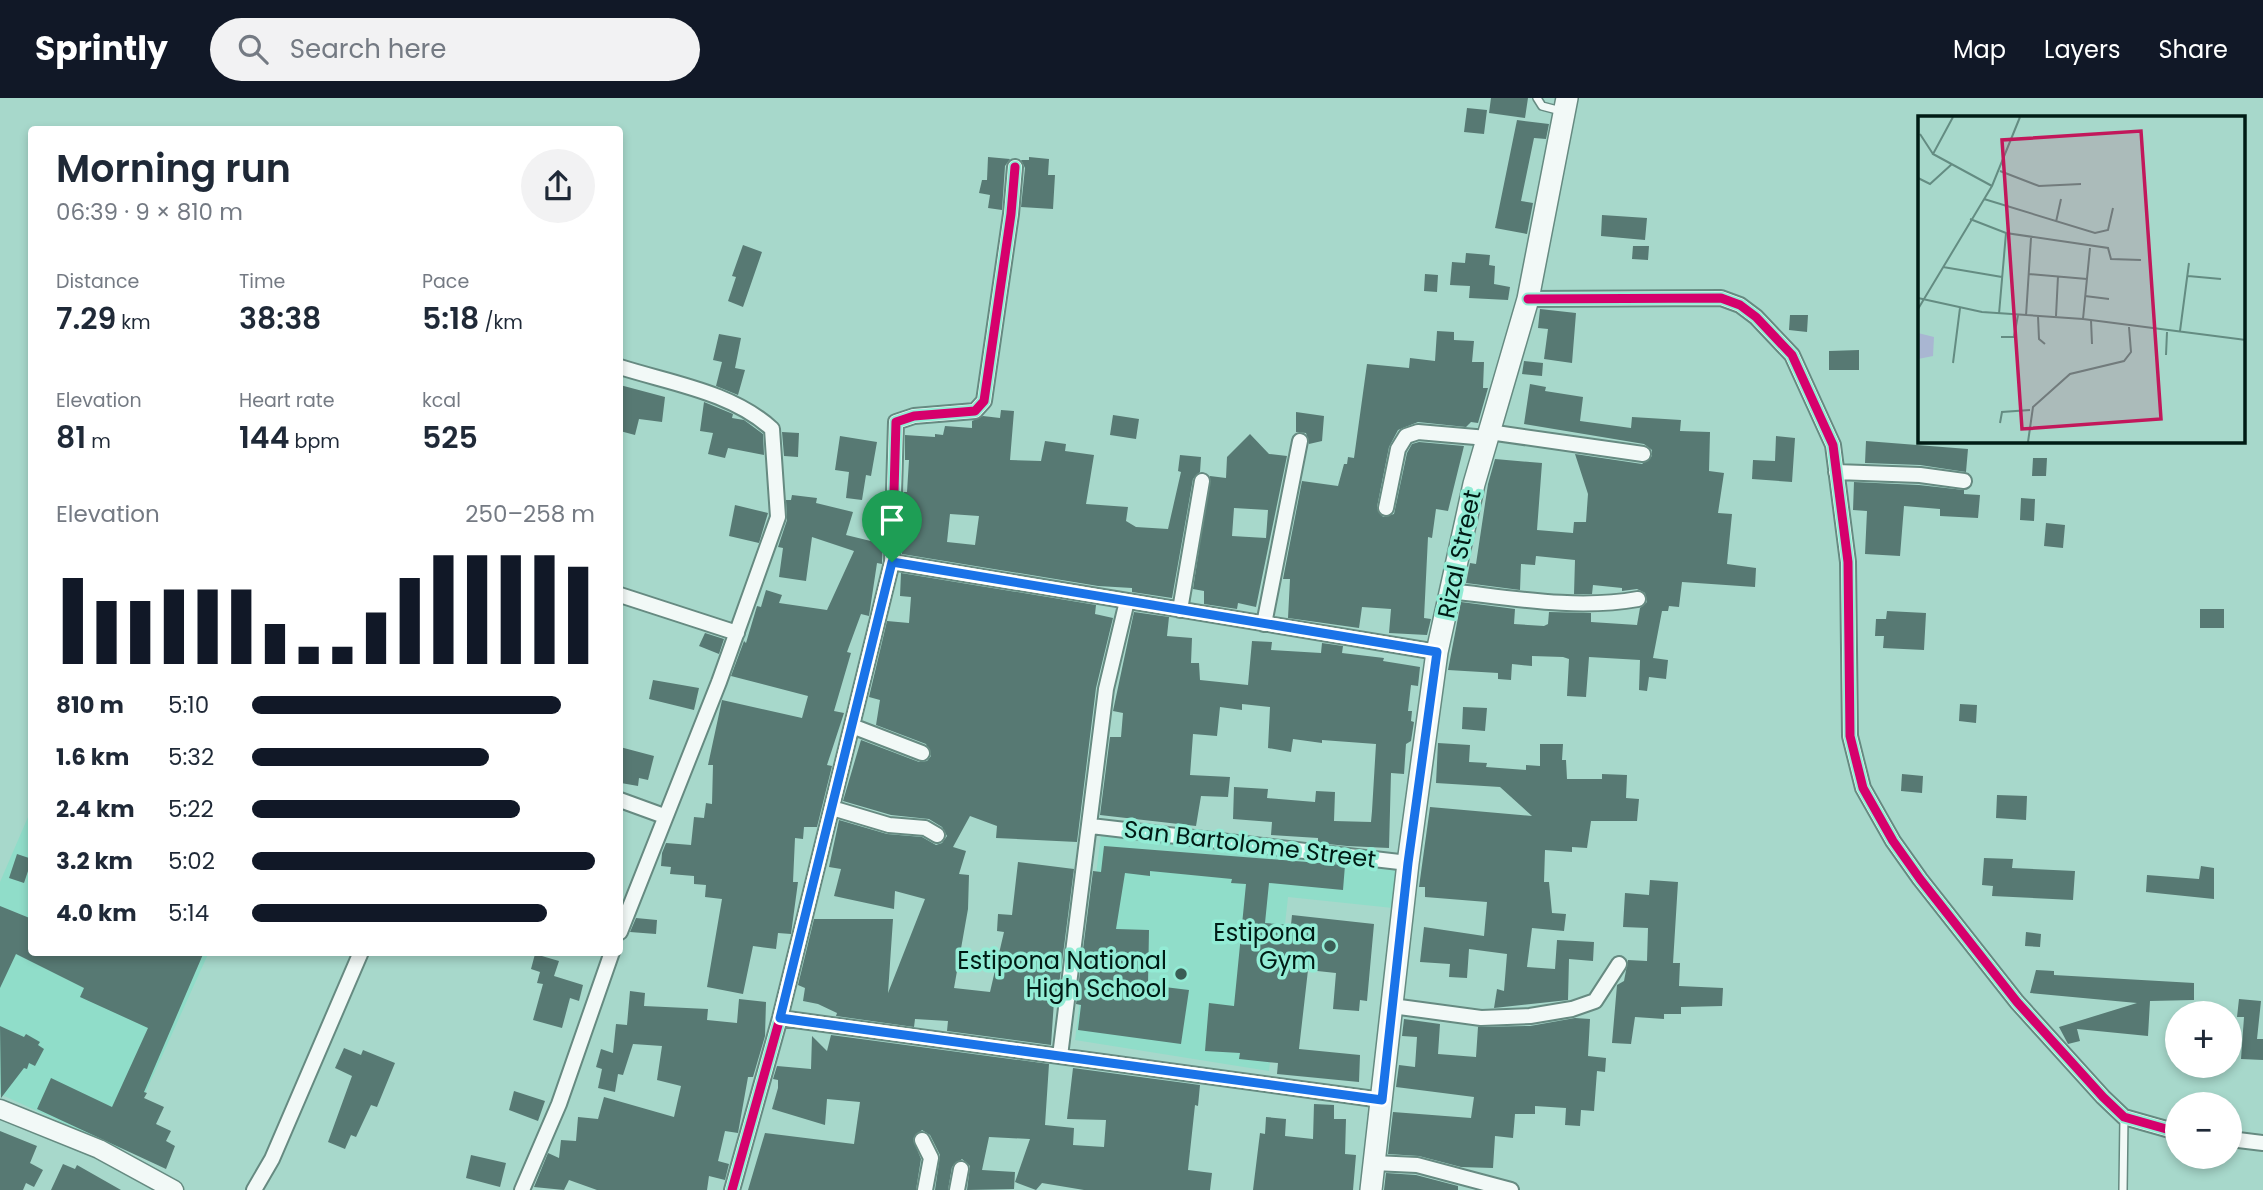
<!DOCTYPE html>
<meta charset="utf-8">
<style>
:root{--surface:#fff;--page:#f2f2f3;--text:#1f2937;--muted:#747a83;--accent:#111827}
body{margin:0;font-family:Poppins,sans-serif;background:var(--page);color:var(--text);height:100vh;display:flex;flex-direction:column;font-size:26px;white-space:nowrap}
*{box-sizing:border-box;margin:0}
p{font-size:23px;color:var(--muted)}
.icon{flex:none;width:38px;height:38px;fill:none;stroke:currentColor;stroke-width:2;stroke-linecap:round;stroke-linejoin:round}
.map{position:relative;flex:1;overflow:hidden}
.side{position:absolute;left:28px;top:28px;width:595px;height:830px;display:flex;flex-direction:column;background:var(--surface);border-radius:7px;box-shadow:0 4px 10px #0003}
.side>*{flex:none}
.tools{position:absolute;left:2165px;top:903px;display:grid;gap:14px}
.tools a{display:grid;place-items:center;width:77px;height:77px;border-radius:50%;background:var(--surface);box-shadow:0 4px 10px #0003;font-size:35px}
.pin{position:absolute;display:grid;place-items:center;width:60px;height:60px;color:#fff;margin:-72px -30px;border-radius:50% 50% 50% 0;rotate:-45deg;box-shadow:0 0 7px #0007}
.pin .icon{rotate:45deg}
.round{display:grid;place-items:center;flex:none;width:74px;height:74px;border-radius:37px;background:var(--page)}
.headline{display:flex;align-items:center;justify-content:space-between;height:119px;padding:0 28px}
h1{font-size:38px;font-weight:600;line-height:52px}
.metrics{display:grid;grid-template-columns:repeat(3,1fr);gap:10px;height:119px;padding:7px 28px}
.metrics div{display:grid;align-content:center}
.metrics b{font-size:30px;font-weight:600}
.metrics small{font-size:19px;font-weight:400}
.metrics p{font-size:19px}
.chart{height:196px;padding:14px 28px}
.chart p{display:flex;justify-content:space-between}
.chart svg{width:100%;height:126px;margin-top:7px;stroke:var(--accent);stroke-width:6}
ul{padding:0 28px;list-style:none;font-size:23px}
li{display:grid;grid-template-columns:112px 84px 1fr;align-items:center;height:52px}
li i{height:18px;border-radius:9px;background:var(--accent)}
header{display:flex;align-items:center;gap:42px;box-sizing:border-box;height:98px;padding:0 35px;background:var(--accent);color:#fff}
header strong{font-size:33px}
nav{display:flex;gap:38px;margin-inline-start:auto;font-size:24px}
.search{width:490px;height:63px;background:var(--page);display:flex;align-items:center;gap:18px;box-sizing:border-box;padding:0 24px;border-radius:38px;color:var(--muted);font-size:26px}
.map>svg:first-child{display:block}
.built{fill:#90ddc9}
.building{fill:#577973;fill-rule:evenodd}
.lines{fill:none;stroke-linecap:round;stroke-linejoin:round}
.service-casing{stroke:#668a81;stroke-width:10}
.minor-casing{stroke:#668a81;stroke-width:18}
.tertiary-casing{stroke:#668a81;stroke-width:21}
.secondary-casing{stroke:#668a81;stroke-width:24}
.service{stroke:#f2f9f7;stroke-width:7}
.minor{stroke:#f2f9f7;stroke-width:14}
.tertiary{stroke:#f2f9f7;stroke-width:18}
.secondary{stroke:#f2f9f7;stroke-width:21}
.cycleway-casing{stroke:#93ecd5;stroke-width:13}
.cycleway{stroke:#d6006c;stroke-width:9}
.route-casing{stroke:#fff;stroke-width:14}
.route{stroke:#1a73e8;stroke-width:9}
.poi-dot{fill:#3a5d55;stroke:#93ecd5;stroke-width:2.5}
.labels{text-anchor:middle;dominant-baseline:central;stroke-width:7;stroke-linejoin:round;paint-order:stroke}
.street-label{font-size:24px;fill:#001b15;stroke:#93ecd5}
.poi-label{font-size:24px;fill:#001b15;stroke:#93ecd5;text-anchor:end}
.inset-road{fill:none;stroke:#648c82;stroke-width:2}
.view{fill:#c2185b;fill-opacity:0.15;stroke:#c2185b;stroke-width:3.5}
.inset-edge{fill:none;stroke:#001b15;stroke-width:3.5}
</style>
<header>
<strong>Sprintly</strong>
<div class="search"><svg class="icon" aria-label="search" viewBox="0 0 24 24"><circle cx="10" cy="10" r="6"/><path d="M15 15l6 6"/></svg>Search here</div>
<nav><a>Map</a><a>Layers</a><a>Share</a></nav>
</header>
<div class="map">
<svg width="2263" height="1092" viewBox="0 0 2263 1092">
<rect width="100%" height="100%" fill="#a7d8cb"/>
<!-- built -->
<path class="built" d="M31,712L32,854H209L120,1051L0,996V784Z
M1101,737L1398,772L1393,810L1288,799L1269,973L1075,942Z"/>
<!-- building -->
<path class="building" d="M1491,0H1528L1525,20L1489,15Z
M1467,10L1487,12L1484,36L1464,34Z
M1517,22L1549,26L1546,41L1534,40L1521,103L1533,105L1527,136L1495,130Z
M988,59L1010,61L1005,68L1002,112L988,110L990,97L979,95L982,82H987Z
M1029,59L1049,61L1048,77H1055L1053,111L1021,109L1025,70L1021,62H1029Z
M1602,117L1647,120L1645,142L1601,138Z
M743,147L762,154L743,209L728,203L736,179L732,178Z
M1633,148H1649L1648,162L1632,161Z
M1466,155L1490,157L1489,167L1495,168L1494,186L1510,189L1508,202L1469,200L1470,188L1450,187L1452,164L1465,165Z
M1425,176L1438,177L1437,194L1424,193Z
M1540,211L1576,215L1572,265L1544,261L1548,231L1538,230Z
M1790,217H1808L1807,234L1789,232Z
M1437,233L1454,234V242L1474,243L1472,264H1484L1483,290H1488L1478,325L1471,324L1466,329L1418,324L1398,332L1389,349L1377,409L1383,419L1394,416L1407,355L1412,346L1419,344L1464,348L1448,413L1436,411L1432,440L1428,439L1424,520L1431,521L1427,537L1389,535L1391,511L1362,509L1359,530L1288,520L1290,481H1283L1302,383L1338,388L1344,366H1347L1348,359L1354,360L1367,266L1409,270L1410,260L1435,263Z
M719,236L741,240L735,270L745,272L738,297L716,288L722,264L713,262Z
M1859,252V272H1829V253Z
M1524,263L1543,265L1542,278L1522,276Z
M1530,286L1546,289L1545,293L1583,299L1580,323L1631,330L1632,319L1681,322L1680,333L1710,334L1709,373L1724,375L1718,415L1732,416L1727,466L1756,470L1755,489L1682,484L1679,509L1669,508L1668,513H1662L1653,560L1668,562L1666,581L1649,579L1647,593L1639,592L1640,562L1589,559L1586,599L1567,598L1569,561L1563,559L1532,558V568L1512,566L1511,582L1498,581V575L1448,572L1461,504L1515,511L1514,526L1544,528L1548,526L1549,514L1591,515V524L1637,527L1640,510L1647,504L1645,495L1637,491L1622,493V490L1593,487L1592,496H1574L1575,462L1536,458L1535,467L1521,466L1520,492L1466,485L1470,465L1476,466L1488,386L1495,361L1542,365L1537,432L1573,435L1574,424H1586L1588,396L1575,356L1642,366L1652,358V352L1644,346L1524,326Z
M620,287L665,299L662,324L639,321L635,337L620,333Z
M704,304L733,316L732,320L744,322L763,336L764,357L728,350L725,360L708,356L713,335L700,333Z
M1001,312L1014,313L1010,362L1041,363L1045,343L1066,346L1065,353L1094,357L1086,406L1128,409L1126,423L1136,429L1168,431L1181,374L1178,373L1180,357L1201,359L1200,374L1193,381L1172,500L1132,494V490L1098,488L902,456L904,394H907L909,362H905V337L935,339V336L943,337L945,328L972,330V323L983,318L1000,320ZM950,416L979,418L975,447L947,444Z
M1296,314L1324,318L1322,343L1309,346L1306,335L1296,334Z
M1113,317L1139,321L1136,341L1110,337Z
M782,334L799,335L798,359L784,358Z
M1250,336L1269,356L1287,358L1256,509L1238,505L1237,511L1204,506V493L1193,491L1210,378L1226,380L1227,359ZM1234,410L1268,412L1266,440L1232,438Z
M840,338L877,344L871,378L866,377L862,402L846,400L849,374L835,372Z
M1776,338L1795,340L1792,384L1752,381L1753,362L1775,363Z
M1866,343L1968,351L1966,374L1920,367L1865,365Z
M2033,360H2047L2046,378H2032Z
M1854,384L1919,387L1964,392V396L1980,397L1978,420L1940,418V411L1904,408L1900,458L1865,456L1867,413L1853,412Z
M792,397L817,400L816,405L853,414L846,437L883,446L882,463V466L877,465L869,518L861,516L847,554L851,555L834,613L844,615L827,667L832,668L817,729H804L803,741L795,740L793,784H798L791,836L778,835L776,851L753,848L743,896L707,889L722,801L705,799L706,787L694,786V778L670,776L671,769L661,768L662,755L666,745L691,747L694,719L704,720L706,705L712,706L713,667H708L722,602L802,620L808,598L731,578L744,543L746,545L757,508L761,509L766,492L782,497L779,505L827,512L854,453L812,439L806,483L779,479L783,450L778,449L787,422L786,402H791Z
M2021,400L2035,401L2034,423L2020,422Z
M735,407L768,415L759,445L729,438Z
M2046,425L2065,427L2063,450L2044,448Z
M901,475L1096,507L1095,516L1113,520L1096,590L1077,744L996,740L997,728L970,718L953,749L966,753L959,776L969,777L968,811L954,890L990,894L1004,834L997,833L998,816L1012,817L1018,764L1074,771L1057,903H1054L1051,947L947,933L948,923L915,921L914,929L836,918L837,915L818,906L803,903L805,890L798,887L814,821H893L888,895L925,801L895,793L894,811L834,798L841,771L829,769L839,722L887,736L922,739L936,747L942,745L947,738L942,729L929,721L891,717L843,703L861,642L919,664L927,663L931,658L926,646L876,627L880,602L869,599L887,523L909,525L911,499L900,498Z
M2200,511H2224V530H2200Z
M1887,513L1926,515L1924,552L1883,550L1884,538H1875L1876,521H1886Z
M1134,514L1169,519L1167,538L1192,540L1191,565H1199L1200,582L1248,587L1252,543L1272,544L1271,552L1321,555L1322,545L1343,548L1342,555L1384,560L1383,563L1420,569L1418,588L1411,587L1408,613H1412L1411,623L1414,624L1411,643L1406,646L1404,676L1391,675L1389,750L1347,748L1318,745V740L1271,737L1272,724L1233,721L1234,689L1268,691L1267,700L1315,704L1316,693L1335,694L1334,723L1371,724L1372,713L1376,646L1322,642V645L1293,641L1291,654L1268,650L1270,609L1242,606V612L1220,609L1217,638L1193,636L1190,677L1230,679L1228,699L1201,698L1196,728L1100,717L1110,639H1121L1123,615L1113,613Z
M705,535L724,541L719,556L699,548Z
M653,582L699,590L694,612L649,601Z
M1960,606L1977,607L1976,625L1959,623Z
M1463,609L1487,610L1485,633L1462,631Z
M1438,645L1470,647L1469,664L1487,665L1486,669L1526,672V667L1540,668V646H1563L1562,662H1566L1567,681H1602V676L1627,677L1626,700L1639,701L1637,723H1591L1587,750L1572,749V754L1545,752L1544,784H1549L1552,815L1566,816L1564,833L1532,830L1527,869L1555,871L1557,842L1594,844L1593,863L1569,861L1568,902L1494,910L1497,891L1504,893L1507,856L1469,851L1467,880L1449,879L1450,866L1420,864L1424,829L1484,838L1487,804L1425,799V789H1419L1430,709L1532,718L1500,689L1436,685Z
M620,649L654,658L648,682L639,680L638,688L621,685Z
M1902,676L1923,678L1922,695L1901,693Z
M1997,697L2027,698L2026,722L1996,720Z
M1104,748L1345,767L1343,792L1269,785L1265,825L1291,827L1292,817L1374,826L1367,903L1360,902L1359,913L1333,911L1336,875L1308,872L1299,951L1360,957L1359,984L1277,976L1278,965L1239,961L1240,955L1205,953L1209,905L1234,908L1246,786L1231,785L1232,781L1150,773V778L1125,775L1116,831L1149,832L1148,887L1189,892L1181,946L1078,932L1081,907L1076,906L1093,773L1101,774Z
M17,756L32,761L24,785L9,780Z
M1984,760L2013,761L2012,770L2075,773L2073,802L1992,798L1993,788L1982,787Z
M2201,768L2214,770V801L2146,794L2147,777L2199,781Z
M1650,782L1678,784L1673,865H1680L1679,888L1723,890L1722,908L1681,909V916H1664V921L1635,919L1631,946L1612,945L1617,887L1624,883L1628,862L1647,863L1648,830L1623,829L1625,795L1649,797Z
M0,808L32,821V854H204L144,994L147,995L144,1000L164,1009L156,1026L171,1033L166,1043L175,1048L166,1071L37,1011L51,980L112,1009L148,930L80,899L84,890L16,856L0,890Z
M636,820L657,822L656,836L630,834Z
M2026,834L2041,836L2040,849L2025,848Z
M535,856L559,863L554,878L583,887L579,903L570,900L562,930L533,922L543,886L537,885L540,874L531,871Z
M2036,872L2054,873V877L2194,885V902L2150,903L2148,938L2077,931L2080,943L2068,946L2059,929L2137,905L2030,895Z
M630,893L645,895L644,908L708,911L707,922L737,925L739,901L766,904L765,938L753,979H748L738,1035L725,1033L718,1063L729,1066L725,1082L709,1078L707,1092H597L569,1082L564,1092L534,1089L548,1055L559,1060L561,1042L576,1043L578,1019L598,1021L604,999L674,1019L681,988L657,982L662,948L633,946L623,977L618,976L615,994L598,990L602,971L596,969L601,951L613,955L616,926L627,927Z
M2239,901L2261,903L2257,941H2263V962L2241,961L2244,919H2237Z
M1575,920L1590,921L1588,958L1606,960L1605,974L1597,973L1594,1013L1581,1012L1580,1028L1565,1027L1566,1010L1535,1008V1016H1515L1513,1040L1495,1038L1493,1070L1461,1069L1419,1058L1388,1056L1393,1014L1471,1020L1474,999L1396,989L1399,967L1415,969L1417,939L1402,938L1404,921L1440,926L1438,956L1476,959L1478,929L1530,928Z
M0,928L24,939L26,936L40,944L38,947L44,951L35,968L29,965L27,971L24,970L1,1000Z
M831,937L1049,966L1045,1027L1074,1030L1073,1047L1104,1049L1106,1022L1067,1021L1073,970L1200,987L1198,1008L1195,1007L1188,1072L1212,1075L1210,1092H1084L1042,1085L1036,1092L1015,1084L1030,1041L989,1039L982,1072L1015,1074L1014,1091L967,1092L970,1068L962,1061L952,1069L948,1092H935L940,1057L930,1037L922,1032L913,1041L921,1061L916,1092H748L765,1035L854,1046L860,1004L827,1001L825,1027L772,1011L778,990V982L773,981L777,968L811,971L812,938L827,953Z
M344,950L361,957L363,952L395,965L377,1009L371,1007L356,1039L351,1037L345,1051L328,1044L352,978L335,970Z
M514,993L545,1003L538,1023L509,1012Z
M1314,1006L1334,1007V1021H1346L1345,1056L1356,1057L1353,1092H1253L1260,1035L1265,1036L1266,1019L1286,1021L1285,1038L1313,1041Z
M0,1033L37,1048L30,1065L43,1072L34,1089L26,1085L23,1092H0Z
M471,1057L506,1065L500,1089L466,1080Z
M63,1066L75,1071L77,1067L121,1092H51Z
M1386,1075L1416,1077L1458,1088V1092H1384Z"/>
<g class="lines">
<defs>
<path id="service" d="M1537,0L1542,8L1561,13
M2123,1092L2124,1019"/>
<path id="minor" d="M1528,201L1721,200L1740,207L1756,219L1792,257L1833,347L1848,464L1850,638L1863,690L1893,743L1920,781L2017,904L2103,999L2124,1019L2177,1034
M620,269C670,285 732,294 772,331L778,419L719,584L620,834
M1489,334L1643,356
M1836,374L1920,377L1964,383
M1386,410L1398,351L1406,338L1418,334L1487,340
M892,464L1437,554
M1450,493C1513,500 1576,512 1638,501
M620,497L737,535
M1180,512L1202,383
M1264,526L1300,343
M852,628L922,655
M620,702L664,718
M832,710L889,727L925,730L937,737
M1091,728L1408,765
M1392,908L1481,920L1530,918L1572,911L1595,903L1619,866
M780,920L1382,1002
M1060,958L1106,591L1127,503
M2230,1041L2263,1045
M922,1042L931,1060L925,1092
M1374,1065L1417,1067L1511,1092
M254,1092L272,1061L361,854
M522,1092L559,1006L612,854
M732,1092L780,920L892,464L896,324L914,318L975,313L984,303L1011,116L1015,69
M957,1092L961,1071"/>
<path id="tertiary" d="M0,1011L99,1051L174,1092"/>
<path id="secondary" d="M1371,1092L1408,765L1437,554L1474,386L1528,201L1567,0"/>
</defs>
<!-- service casing -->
<use href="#service" class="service-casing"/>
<!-- minor casing -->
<use href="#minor" class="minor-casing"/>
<!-- tertiary casing -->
<use href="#tertiary" class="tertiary-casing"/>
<!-- secondary casing -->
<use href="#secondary" class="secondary-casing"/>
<!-- service -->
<use href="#service" class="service"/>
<!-- minor -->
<use href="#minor" class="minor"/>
<!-- tertiary -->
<use href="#tertiary" class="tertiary"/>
<!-- secondary -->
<use href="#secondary" class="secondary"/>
<defs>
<path id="cycleway" d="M1528,201L1721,200L1740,207L1756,219L1792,257L1833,347L1848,464L1850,638L1863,690L1893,743L1920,781L2017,904L2103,999L2124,1019L2177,1034
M732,1092L780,920L892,464L896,324L914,318L975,313L984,303L1011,116L1015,69"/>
</defs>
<!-- cycleway casing -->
<use href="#cycleway" class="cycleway-casing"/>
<!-- cycleway -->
<use href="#cycleway" class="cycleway"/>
</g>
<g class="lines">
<defs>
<path id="route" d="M892,464L1437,554L1408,765L1382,1002L780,920Z"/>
</defs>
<!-- route casing -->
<use href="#route" class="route-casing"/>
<!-- route -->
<use href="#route" class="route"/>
</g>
<!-- markers -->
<g class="poi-dot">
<circle cx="1330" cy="848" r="7"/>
<circle cx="1181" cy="876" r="7"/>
</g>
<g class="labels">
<!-- street labels -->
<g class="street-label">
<text transform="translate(1459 456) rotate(-78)">Rizal Street</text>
<text transform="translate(1250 746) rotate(7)">San Bartolome Street</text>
</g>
<!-- poi labels -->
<g class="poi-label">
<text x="1316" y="834">Estipona<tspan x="1316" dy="28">Gym</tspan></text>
<text x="1167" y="862">Estipona National<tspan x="1167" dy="28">High School</tspan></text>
</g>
</g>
<!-- overview -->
<g transform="translate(1918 18)">
<rect width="327" height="327" fill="#a7d8cb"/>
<path d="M0,217L16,221L15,240L0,243Z" fill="#a9b6d2"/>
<path class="inset-road" d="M35,1L15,38L74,70M2,18L15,38M82,55L121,70L163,68M0,62L12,68L34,48M66,83L177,117L190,114L195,92M52,103L88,117L190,132L193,143L223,144M138,106L143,83M25,151L84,161M111,158L169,163M270,160L303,163M167,180L191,183M0,182L64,196L165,203L328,224M0,193L74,70L102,1M81,198L88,117M108,200L113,122M120,200L121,223L127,228M138,200L140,160M165,203L172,132M173,204L174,228M262,215L271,147M83,221H96L100,199M248,239L249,216M35,247L42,192M82,307L84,296L112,294M110,326L115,291L152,258L206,245L213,236L211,211"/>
<path class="view" d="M223,15L243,303L104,313L84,24Z"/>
<rect width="327" height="327" class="inset-edge"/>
</g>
</svg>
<div class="tools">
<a>+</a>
<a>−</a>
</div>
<div class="pin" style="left:892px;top:464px;background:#1e9e55"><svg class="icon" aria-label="arrive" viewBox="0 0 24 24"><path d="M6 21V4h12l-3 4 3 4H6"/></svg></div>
<section class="side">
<div class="headline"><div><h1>Morning run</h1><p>06:39 · 9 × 810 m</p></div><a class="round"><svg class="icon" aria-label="share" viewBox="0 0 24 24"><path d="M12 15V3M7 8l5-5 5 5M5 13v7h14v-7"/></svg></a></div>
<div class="metrics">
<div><p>Distance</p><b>7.29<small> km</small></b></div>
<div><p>Time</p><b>38:38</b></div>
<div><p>Pace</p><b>5:18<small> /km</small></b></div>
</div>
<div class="metrics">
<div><p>Elevation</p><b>81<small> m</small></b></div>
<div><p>Heart rate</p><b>144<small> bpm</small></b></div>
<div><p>kcal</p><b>525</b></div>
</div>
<div class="chart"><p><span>Elevation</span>250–258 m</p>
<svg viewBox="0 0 160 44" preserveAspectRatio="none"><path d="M5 44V14M15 44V22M25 44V22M35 44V18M45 44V18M55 44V18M65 44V30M75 44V38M85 44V38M95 44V26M105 44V14M115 44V6M125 44V6M135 44V6M145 44V6M155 44V10"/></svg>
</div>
<ul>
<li><b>810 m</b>5:10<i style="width:90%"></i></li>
<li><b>1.6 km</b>5:32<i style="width:69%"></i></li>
<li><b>2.4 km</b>5:22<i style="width:78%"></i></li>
<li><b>3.2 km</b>5:02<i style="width:100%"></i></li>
<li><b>4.0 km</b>5:14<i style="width:86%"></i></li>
</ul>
</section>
</div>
